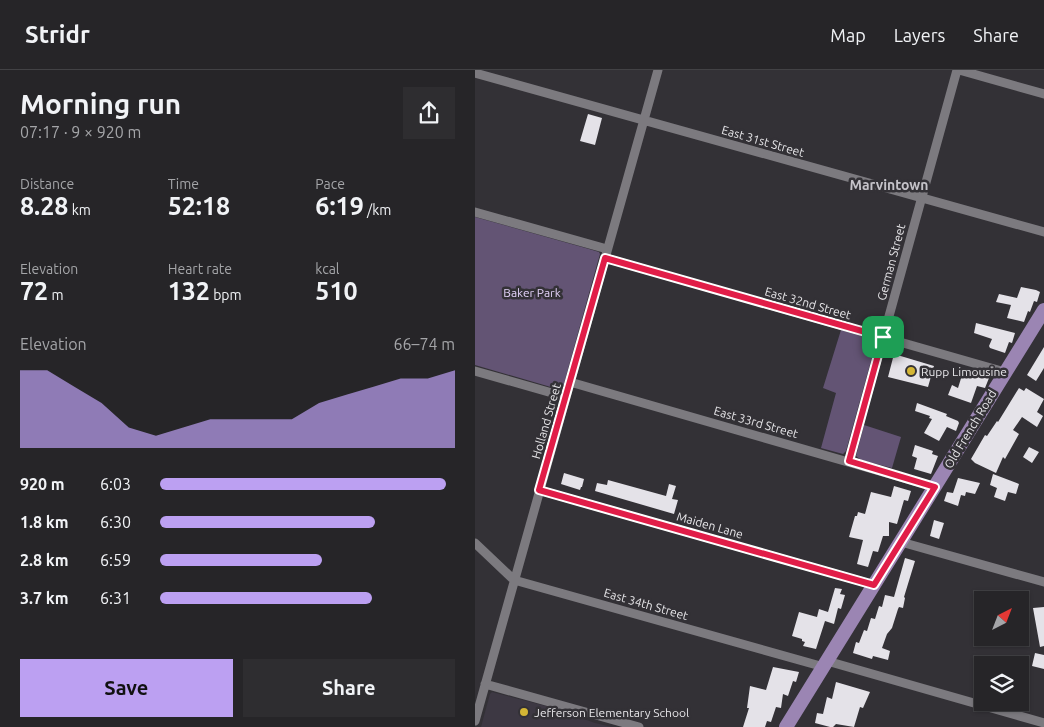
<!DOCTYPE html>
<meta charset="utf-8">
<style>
:root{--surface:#262528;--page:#2e2d30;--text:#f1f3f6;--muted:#a4a5a8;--line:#424245;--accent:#bca0f2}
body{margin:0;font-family:Ubuntu,sans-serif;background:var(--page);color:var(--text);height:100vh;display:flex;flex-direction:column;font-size:19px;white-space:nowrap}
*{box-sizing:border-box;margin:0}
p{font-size:16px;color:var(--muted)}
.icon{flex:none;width:28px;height:28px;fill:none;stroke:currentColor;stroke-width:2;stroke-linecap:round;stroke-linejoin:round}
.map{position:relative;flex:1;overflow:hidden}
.details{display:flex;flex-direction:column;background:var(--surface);width:475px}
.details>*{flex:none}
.needle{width:32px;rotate:42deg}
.fabs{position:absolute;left:499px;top:521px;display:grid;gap:10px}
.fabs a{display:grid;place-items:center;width:55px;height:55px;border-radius:0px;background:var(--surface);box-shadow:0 1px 4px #0004,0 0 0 1px var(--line);font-size:25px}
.pin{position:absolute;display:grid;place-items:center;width:42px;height:42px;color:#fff;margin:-21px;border-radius:10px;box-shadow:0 2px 8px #0006}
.round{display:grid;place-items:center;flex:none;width:52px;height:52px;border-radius:0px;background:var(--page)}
.overview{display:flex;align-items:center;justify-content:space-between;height:85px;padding:0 20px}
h1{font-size:28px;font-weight:700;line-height:38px}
.figures{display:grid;grid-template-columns:repeat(3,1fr);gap:8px;height:85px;padding:5px 20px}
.figures div{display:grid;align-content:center}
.figures b{font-size:25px;font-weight:700}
.figures small{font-size:14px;font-weight:400}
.figures p{font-size:14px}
.chart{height:140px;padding:10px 20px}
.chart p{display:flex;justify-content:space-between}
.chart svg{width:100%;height:90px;margin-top:5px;fill:var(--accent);opacity:.7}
.primary-button{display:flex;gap:10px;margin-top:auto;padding:10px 20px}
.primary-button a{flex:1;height:58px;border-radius:0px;background:var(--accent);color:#111;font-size:20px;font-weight:700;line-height:58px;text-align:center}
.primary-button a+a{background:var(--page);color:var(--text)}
ul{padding:0 20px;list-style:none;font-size:16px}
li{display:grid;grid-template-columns:80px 60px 1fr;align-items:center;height:38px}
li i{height:12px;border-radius:6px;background:var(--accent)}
header{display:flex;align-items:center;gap:30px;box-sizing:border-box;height:70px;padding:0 25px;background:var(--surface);border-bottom:1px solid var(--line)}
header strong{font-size:24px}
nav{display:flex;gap:28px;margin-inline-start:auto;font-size:18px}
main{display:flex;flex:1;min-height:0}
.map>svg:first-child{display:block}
.built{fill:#3d3843}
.green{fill:#635474}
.building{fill:#e4e2e8}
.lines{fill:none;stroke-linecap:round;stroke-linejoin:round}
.minor{stroke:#7c7a7f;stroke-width:9}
.primary{stroke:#9b85b3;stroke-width:14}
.route-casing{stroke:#fff;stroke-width:10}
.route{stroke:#e11d48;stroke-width:6}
.poi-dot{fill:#d4b635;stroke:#333136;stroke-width:2}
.labels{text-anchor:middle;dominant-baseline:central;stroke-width:5;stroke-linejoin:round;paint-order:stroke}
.street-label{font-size:12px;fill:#e7e6e9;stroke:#333136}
.park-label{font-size:12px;fill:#e2d1f8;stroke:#333136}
.poi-label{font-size:12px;fill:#e7e6e9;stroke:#333136;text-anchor:start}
.neighbourhood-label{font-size:14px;font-weight:bold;fill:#c5c3c9;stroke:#333136}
</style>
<header>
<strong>Stridr</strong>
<nav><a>Map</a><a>Layers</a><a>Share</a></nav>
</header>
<main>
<section class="details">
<div class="overview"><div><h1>Morning run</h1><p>07:17 · 9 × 920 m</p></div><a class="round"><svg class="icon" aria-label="share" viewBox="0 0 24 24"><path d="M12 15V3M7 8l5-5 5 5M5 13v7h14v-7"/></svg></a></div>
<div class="figures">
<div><p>Distance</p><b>8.28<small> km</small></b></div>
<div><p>Time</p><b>52:18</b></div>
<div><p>Pace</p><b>6:19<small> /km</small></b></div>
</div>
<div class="figures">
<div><p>Elevation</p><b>72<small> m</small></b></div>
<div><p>Heart rate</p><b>132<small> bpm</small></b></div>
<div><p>kcal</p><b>510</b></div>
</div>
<div class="chart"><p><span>Elevation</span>66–74 m</p>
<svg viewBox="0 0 160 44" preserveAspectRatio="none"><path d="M0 44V6L10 6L20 14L30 22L40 34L50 38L60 34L70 30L80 30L90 30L100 30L110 22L120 18L130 14L140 10L150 10L160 6V44z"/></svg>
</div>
<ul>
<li><b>920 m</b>6:03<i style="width:97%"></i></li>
<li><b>1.8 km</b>6:30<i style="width:73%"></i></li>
<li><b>2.8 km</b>6:59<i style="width:55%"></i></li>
<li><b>3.7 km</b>6:31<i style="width:72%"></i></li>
</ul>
<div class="primary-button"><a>Save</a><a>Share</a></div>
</section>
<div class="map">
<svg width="569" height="657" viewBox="0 0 569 657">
<rect width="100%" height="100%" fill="#333136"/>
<!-- built -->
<path class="built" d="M17,622L75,637L120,653L137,657H6L15,624Z"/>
<!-- green -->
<path class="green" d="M0,147L114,179L124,182L125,184L88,317L86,320L0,295Z
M366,260L397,269L401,273L371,381L368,384L346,378L361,323L348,318Z
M389,355L426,367L417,398L386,390L381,386Z"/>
<!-- building -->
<path class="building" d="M113,44L127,48L120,75L105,71Z
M546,217L561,220L565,222L562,232L559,231L555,242L553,241L549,252L532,248L536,235L521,232L524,224L542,228Z
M501,253L540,263L537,273L534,272L530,283L515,278L514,276L517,269L499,263Z
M569,277V298L561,311L552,305Z
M419,284L459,296L453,317L413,307Z
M492,300L514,308L510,318L502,316L496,333L473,325L477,315L483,318L488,302L491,303Z
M544,318L549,321L551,318L569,329L562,342L568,346L562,357L547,347L538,360L544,364L530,389L528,387L521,403L500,393L496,389L510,365L512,366L522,351L523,352Z
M442,333L472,344L471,346L483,351L484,353L481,361L472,357L464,371L449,363L457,349L454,348L455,346L440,341Z
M440,375L458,381L457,384L463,386L456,404L439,399L442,388L437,386Z
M554,377L564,382L557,393L548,387Z
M89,403L109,409L107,417H106L105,420L86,414Z
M518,404L544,414L541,424L533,422L530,431L519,427L522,418L515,415Z
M483,408L505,413L500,424L491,422L490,426L486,425L483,436L469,431L472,422L478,423Z
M133,410L191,426L194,414L201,416L197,429L203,430L199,444L120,421L122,413L132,415Z
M419,416L436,421L433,431L429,430L422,454L414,452V466H408L403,482L398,481L393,497L382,494L388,470L374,467L380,446H382L383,442L390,444L396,422L416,427Z
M459,450L469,453L464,469L455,466Z
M430,488L440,491L429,527L430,528L428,538L424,537L423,539L417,558L412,564L407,578L415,581L413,590L398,586L397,589L378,583L381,572L384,573L389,560L392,561L396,548L400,549L404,536L407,537L410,525L419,527Z
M360,518L367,519L365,524L370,525L366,539L363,538L359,554L350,551L341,579L328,576L330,572L327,571V569L317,566L324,542L342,547L344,539L353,542Z
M569,537V576L565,577L558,538Z
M560,583L569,585V599L557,596Z
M298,597L324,602L321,612L318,611L313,626L308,624L306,638L301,637L296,652L292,651L290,657H268L274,638H272L275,616L291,620Z
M361,612L395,622L388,638L385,637L379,657L361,654L358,657H355L340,653L342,643L348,644L352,627L357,629Z"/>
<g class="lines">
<!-- minor -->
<path class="minor" d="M484,0L569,24
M0,3L569,162
M0,142L132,179
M130,188L530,302
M0,301L91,327
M95,312L460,417
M374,391L482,0
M64,420L399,515
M426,472L569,512
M0,473L39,510L349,597
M352,591L569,653
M10,614L164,657
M0,651L183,0"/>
<!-- primary -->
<path class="primary" d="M311,657L569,240"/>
</g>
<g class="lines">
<defs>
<path id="route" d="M130,188L408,267L374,391L460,417L399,515L64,420Z"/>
</defs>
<!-- route casing -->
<use href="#route" class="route-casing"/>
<!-- route -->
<use href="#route" class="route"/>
</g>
<!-- markers -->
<g class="poi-dot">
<circle cx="436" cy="301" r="5"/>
<circle cx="49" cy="642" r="5"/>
</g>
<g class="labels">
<!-- street labels -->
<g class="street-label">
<text transform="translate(288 71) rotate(16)">East 31st Street</text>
<text transform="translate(416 192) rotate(-75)">German Street</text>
<text transform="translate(333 233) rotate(16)">East 32nd Street</text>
<text transform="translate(71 351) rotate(-74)">Holland Street</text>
<text transform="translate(281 352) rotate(16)">East 33rd Street</text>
<text transform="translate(495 359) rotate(-59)">Old French Road</text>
<text transform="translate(235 455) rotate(16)">Maiden Lane</text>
<text transform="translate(171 534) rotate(16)">East 34th Street</text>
</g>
<!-- park labels -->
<g class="park-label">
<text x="57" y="222">Baker Park</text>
</g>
<!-- poi labels -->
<g class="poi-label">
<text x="446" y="301">Rupp Limousine</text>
<text x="59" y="642">Jefferson Elementary School</text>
</g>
<!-- neighbourhood labels -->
<g class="neighbourhood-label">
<text x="414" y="115">Marvintown</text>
</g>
</g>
</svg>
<div class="fabs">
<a><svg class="needle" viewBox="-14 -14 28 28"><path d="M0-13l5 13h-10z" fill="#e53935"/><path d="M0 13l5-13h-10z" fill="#a4a5a8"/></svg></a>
<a><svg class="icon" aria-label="layers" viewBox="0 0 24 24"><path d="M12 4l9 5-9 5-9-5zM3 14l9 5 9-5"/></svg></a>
</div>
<div class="pin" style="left:408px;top:267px;background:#1e9e55"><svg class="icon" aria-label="arrive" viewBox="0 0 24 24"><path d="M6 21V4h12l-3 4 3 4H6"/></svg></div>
</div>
</main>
